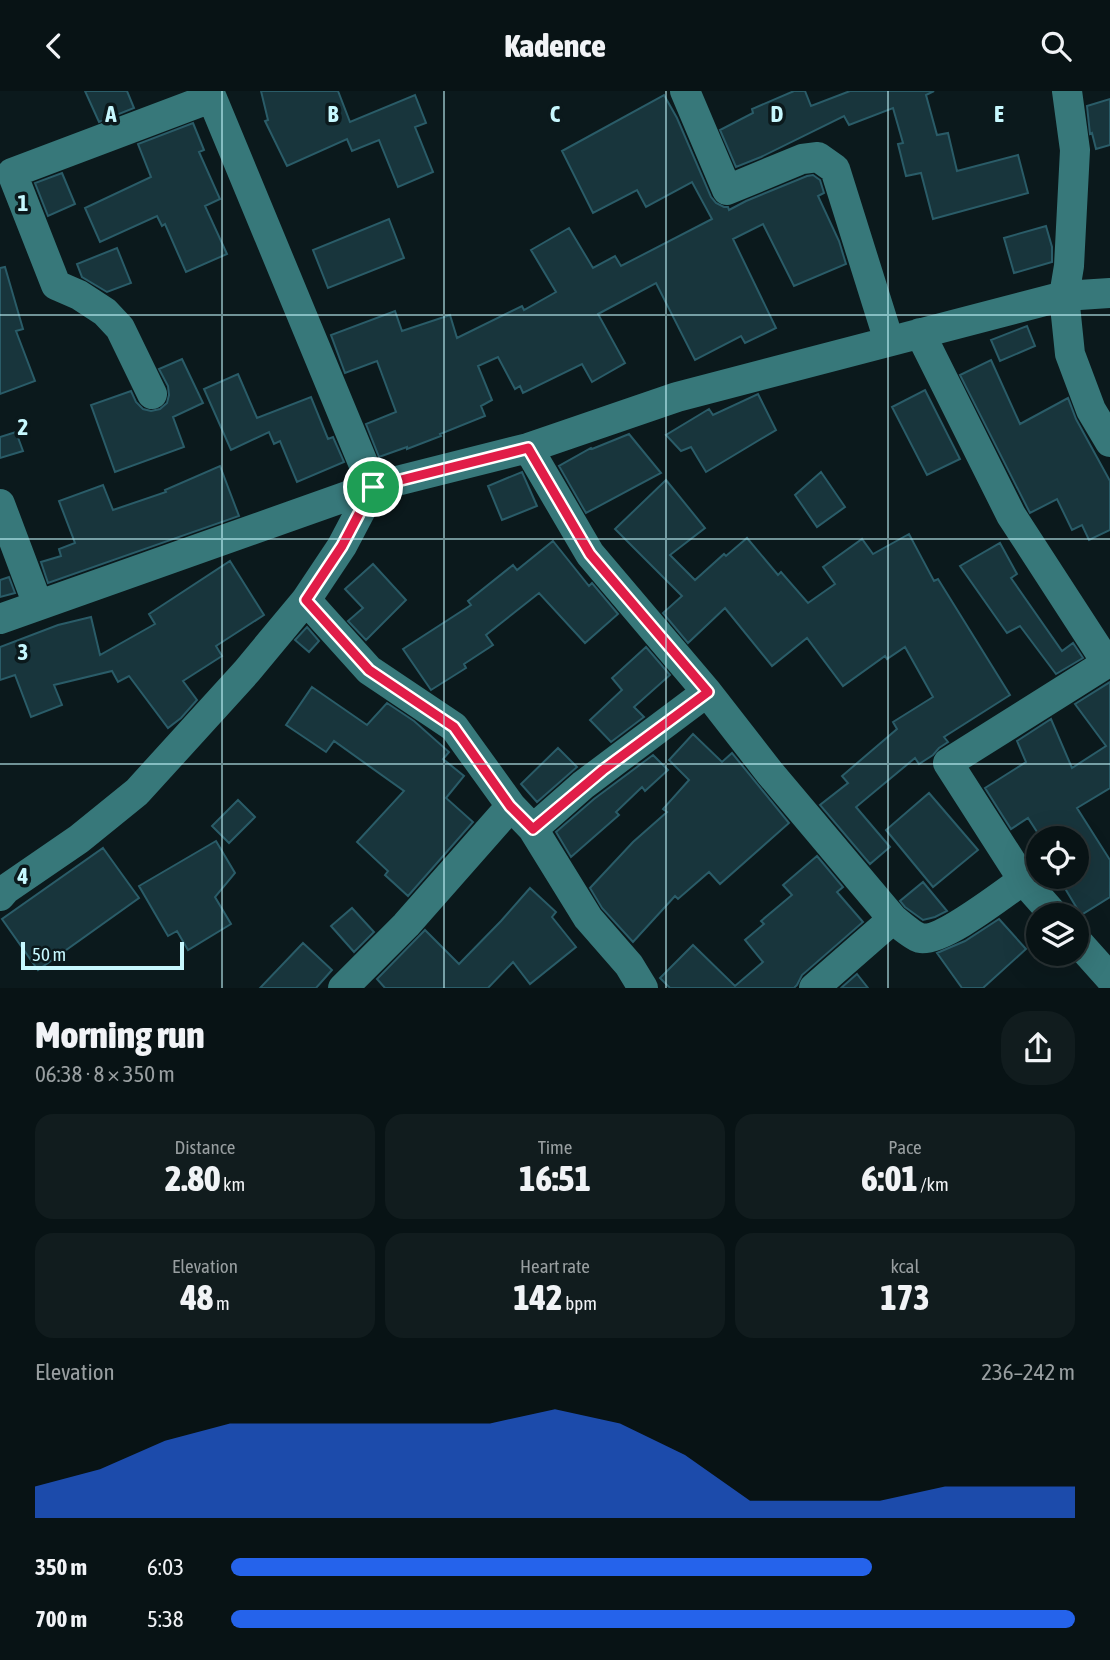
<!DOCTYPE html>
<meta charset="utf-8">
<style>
:root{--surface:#081315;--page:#111c1e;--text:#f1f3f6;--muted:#989ea0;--line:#293234;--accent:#2563eb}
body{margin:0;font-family:"Asap Condensed",sans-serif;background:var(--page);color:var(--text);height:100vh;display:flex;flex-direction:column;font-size:26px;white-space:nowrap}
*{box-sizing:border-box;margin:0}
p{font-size:23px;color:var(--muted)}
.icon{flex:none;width:38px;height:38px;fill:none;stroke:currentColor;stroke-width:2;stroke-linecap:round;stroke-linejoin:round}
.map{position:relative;height:897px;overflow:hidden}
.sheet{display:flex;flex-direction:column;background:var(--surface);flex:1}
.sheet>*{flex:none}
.fabs{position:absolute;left:1026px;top:735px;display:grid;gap:14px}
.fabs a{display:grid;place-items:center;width:63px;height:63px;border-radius:50%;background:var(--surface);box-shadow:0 7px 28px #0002,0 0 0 2px var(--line);font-size:35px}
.scale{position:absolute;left:21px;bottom:18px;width:163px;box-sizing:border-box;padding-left:7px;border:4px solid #c7f8fe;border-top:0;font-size:19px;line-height:24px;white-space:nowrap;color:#c7f8fe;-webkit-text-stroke:5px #0b191c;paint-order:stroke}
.pin{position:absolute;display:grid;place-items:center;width:60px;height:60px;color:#fff;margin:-30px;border:4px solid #fff;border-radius:50%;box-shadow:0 2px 7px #0007}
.round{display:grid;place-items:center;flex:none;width:74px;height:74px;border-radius:28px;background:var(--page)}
.summary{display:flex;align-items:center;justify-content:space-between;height:119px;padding:0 35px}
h1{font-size:38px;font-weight:800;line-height:52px}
.metrics{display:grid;grid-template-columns:repeat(3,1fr);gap:10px;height:119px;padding:7px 35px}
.metrics div{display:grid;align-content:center;border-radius:18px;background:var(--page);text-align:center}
.metrics b{font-size:35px;font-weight:800}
.metrics small{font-size:19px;font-weight:400}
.metrics p{font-size:19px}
.chart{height:196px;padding:14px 35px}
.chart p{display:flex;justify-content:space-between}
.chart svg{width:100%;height:126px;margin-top:7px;fill:var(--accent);opacity:.7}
ul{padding:0 35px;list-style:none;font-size:23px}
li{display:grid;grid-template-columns:112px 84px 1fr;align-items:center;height:52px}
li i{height:18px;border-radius:9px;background:var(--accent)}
header{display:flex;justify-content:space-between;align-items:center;height:91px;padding:0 35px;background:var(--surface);font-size:32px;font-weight:800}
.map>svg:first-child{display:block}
.building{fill:#18353c;stroke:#2a5c68;stroke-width:2}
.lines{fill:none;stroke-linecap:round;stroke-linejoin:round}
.minor{stroke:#37787a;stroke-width:30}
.route-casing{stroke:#fff;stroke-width:14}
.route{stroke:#e11d48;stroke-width:9}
.grid{fill:none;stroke:#c7f8fe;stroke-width:2;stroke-opacity:0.55}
.grid-label{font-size:23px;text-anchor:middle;font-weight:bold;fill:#c7f8fe;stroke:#0b191c;stroke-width:7;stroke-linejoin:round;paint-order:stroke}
</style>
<header><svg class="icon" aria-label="back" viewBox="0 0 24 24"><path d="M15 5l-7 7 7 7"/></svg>Kadence<svg class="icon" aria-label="search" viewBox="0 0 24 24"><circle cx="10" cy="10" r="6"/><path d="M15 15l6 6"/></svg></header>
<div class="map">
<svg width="1110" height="897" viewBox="0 0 1110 897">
<rect width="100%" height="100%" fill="#0b191c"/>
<!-- building -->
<path class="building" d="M85,0H127L134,17L99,31Z
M261,0H338L350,31L415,4L426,32L415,36L433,81L398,96L379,49L352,60L347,48L287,75L265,30L268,29Z
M794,0H805L811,15L850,0H934L926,4L937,44L948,42L957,80L1018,64L1028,102L933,128L921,82L906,85L898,53L903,52L893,17L849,34L844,25L761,66L736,76L720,39L753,22L752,18Z
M664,4L677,27L711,106L716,112L724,116H728L729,119L746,110L807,85L813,84L820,89L824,102L818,105L839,150L846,173L794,195L763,133L733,148L776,237L745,252L741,245L695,269L656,192L598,223L625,272L592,291L582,273L523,302L520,295L515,298L498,266L478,275L492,309L481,315L485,325L440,343L441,345L407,358V356L379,366L366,333L396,321L377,270L345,282L331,244L395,220L402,240L450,224L457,247L522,215L524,219L556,201L531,159L569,137L593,177L615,165L621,175L712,128L692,91L646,116L637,99L593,122L562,60Z
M1110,8V54L1096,58L1092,42L1090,43L1087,15Z
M193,32L204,59L199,61L220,108L205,115L227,163L186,181L165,133L162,135L157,125L100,151L85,117L151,86L138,53Z
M62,82L75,113L48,125L35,92Z
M389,128L404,167L328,197L313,159Z
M1046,135L1052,156V171L1014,182L1004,147Z
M117,157L131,192L107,201L82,186L77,173Z
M5,176L23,238L16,240L35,290L0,303V177Z
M1027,235L1035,255L1000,270L991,249Z
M182,268L203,312L173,326L184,356L115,381L91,314L131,300L136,311L143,318L151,320L160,318L167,312L169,304L168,295L159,278Z
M991,269L1020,333L1068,307L1076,328L1110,390V439L1089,449L1082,434L1072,439L1057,408L1030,422L960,284Z
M238,283L257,327L311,306L328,348L333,346L344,371L297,391L280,350L274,353L269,341L231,359L204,298Z
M925,299L960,368L927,384L892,316Z
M758,303L776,339L706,381L691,356L681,360L666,344L709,318L713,324Z
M16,341L23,360L0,367V346Z
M629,343L661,382L586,422L559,375L591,357L592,358Z
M220,375L239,425L48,492L41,471L61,465L59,458L75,452L59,410L103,394L113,419L166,401L165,399Z
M522,381L537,415L502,429L488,395Z
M821,381L845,416L817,436L795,404Z
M666,389L705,437L670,464L695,489L724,463L726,465L747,447L778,484L781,481L808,512L835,493L823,476L862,448L873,463L909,443L934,490L938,488L1010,604L944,646L948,651L939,657L933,664L919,673L915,667L856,716L890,756L870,773L820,714L848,692L842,685L897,638L893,631L933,606L905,556L887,568L885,565L843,595L807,547L772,575L725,517L688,552L663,522L682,505L615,438Z
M553,450L589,495L592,492L618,523L585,552L539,502L486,544L493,554L464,573L466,577L431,599L403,558L471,514L468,510L513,474L517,479Z
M1000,452L1017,483L1011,487L1062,560L1073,552L1083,567L1056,583L1020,535L1007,542L960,475Z
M230,470L264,524L216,555L222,565L183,590L197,609L181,627L168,637L129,585L118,591L112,580L54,594L62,614L31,626L15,584L0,589V556L58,534L91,526L100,564L155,533L149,523Z
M373,473L406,509L366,549L348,530L363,517L345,498Z
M9,486L15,502L0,506V489Z
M307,536L319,550L309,561L295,549Z
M646,556L670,584L634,616L644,626L611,651L590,629L622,599L612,587Z
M1110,591V697L1077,717L1110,769V806L1081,824L1063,794L1076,786V747H1041L1028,727L1011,738L985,697L1026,671L1017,650L1051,628L1072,677L1106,655L1075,613Z
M312,596L367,634L387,612L414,630L449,661L443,668L464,685L446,707L473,731L408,805L385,784L388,780L357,751L404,700L334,650L326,661L286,634Z
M693,643L722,671L732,662L789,732L720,793L709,781L678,808L675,805L633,851L602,817L590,797L633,751L667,721L663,718L689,689L669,669Z
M558,657L577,676L537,711L521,693Z
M653,664L668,679L645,700L642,696L616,721L619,724L571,766L556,741L594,708Z
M929,702L978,759L933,796L886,739Z
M238,709L255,726L229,752L212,735Z
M216,750L235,782L215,806L231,833L188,859L177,840L168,845L139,795Z
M103,757L139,807L38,879L2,828Z
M817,765L843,796L837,801L863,831L802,884L797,894L794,897H670L660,887L693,854L735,895L763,871L745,849L764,833L761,830L792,804L783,794Z
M923,791L947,820L935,826L923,829L905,816L900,810Z
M530,797L556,821L552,826L576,856L530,893L513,871L488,897H385L377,888L425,839L459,873L501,830Z
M352,817L374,841L354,861L331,835Z
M999,828L1026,858L983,897H962L937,862L965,850Z
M303,852L332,879L316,897H260Z
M857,883L868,897H841Z"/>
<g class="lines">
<!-- minor -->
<path class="minor" d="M685,0L727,99L802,68L818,66L835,78L889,250
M1067,0L1075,59L1069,175L1064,205L1070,263L1091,319L1110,351
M920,242L1011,424L1107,572L948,672L1023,789L1054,824
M152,303L120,237L105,221L79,204L56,194L12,82L211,7
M528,357L590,463L707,601L770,682L893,828
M0,413L38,514
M306,509L369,579L454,636L511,715L533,738L588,827L629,874L643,897
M0,528L373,396L528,357L677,306L1064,205L1110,202
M533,738L583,694L707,601
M0,805L6,798L79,748L137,701L247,580L306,509L342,455L373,396L209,0
M1076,849L1110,887
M343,897L406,834L511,715
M814,897L893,828C899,833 913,845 920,847C941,852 1004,802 1023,789"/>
</g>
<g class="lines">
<defs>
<path id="route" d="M528,357L590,463L708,601L603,679L533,738L510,715L454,636L369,579L306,509L342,455L373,396Z"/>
</defs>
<!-- route casing -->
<use href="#route" class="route-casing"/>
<!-- route -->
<use href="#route" class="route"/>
</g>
<!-- grid -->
<path class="grid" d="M222,0V897M444,0V897M666,0V897M888,0V897M0,224H1110M0,448H1110M0,673H1110"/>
<g class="grid-label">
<text x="111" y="31">A</text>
<text x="333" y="31">B</text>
<text x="555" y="31">C</text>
<text x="777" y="31">D</text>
<text x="999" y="31">E</text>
<text x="23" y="120">1</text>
<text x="23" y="344">2</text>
<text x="23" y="569">3</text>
<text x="23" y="793">4</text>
</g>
</svg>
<div class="fabs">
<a><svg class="icon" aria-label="locate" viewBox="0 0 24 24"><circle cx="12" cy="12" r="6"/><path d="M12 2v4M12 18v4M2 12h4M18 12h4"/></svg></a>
<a><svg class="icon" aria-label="layers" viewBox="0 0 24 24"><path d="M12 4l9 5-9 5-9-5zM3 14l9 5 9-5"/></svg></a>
</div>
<div class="scale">50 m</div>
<div class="pin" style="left:373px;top:396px;background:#1e9e55"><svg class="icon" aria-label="arrive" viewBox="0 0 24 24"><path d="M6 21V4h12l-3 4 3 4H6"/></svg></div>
</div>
<section class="sheet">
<div class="summary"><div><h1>Morning run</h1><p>06:38 · 8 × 350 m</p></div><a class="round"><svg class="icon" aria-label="share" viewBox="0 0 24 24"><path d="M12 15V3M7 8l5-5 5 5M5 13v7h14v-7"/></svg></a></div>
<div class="metrics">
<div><p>Distance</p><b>2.80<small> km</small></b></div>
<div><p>Time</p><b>16:51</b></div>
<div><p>Pace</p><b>6:01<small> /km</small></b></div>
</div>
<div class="metrics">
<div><p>Elevation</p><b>48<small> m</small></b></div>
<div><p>Heart rate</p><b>142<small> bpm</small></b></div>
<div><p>kcal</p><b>173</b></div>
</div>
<div class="chart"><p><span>Elevation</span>236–242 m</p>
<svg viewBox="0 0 160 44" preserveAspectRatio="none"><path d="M0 44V33L10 27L20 17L30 11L40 11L50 11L60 11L70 11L80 6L90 11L100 22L110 38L120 38L130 38L140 33L150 33L160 33V44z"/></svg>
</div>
<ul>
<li><b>350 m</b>6:03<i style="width:76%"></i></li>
<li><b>700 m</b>5:38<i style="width:100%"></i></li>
</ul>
</section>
